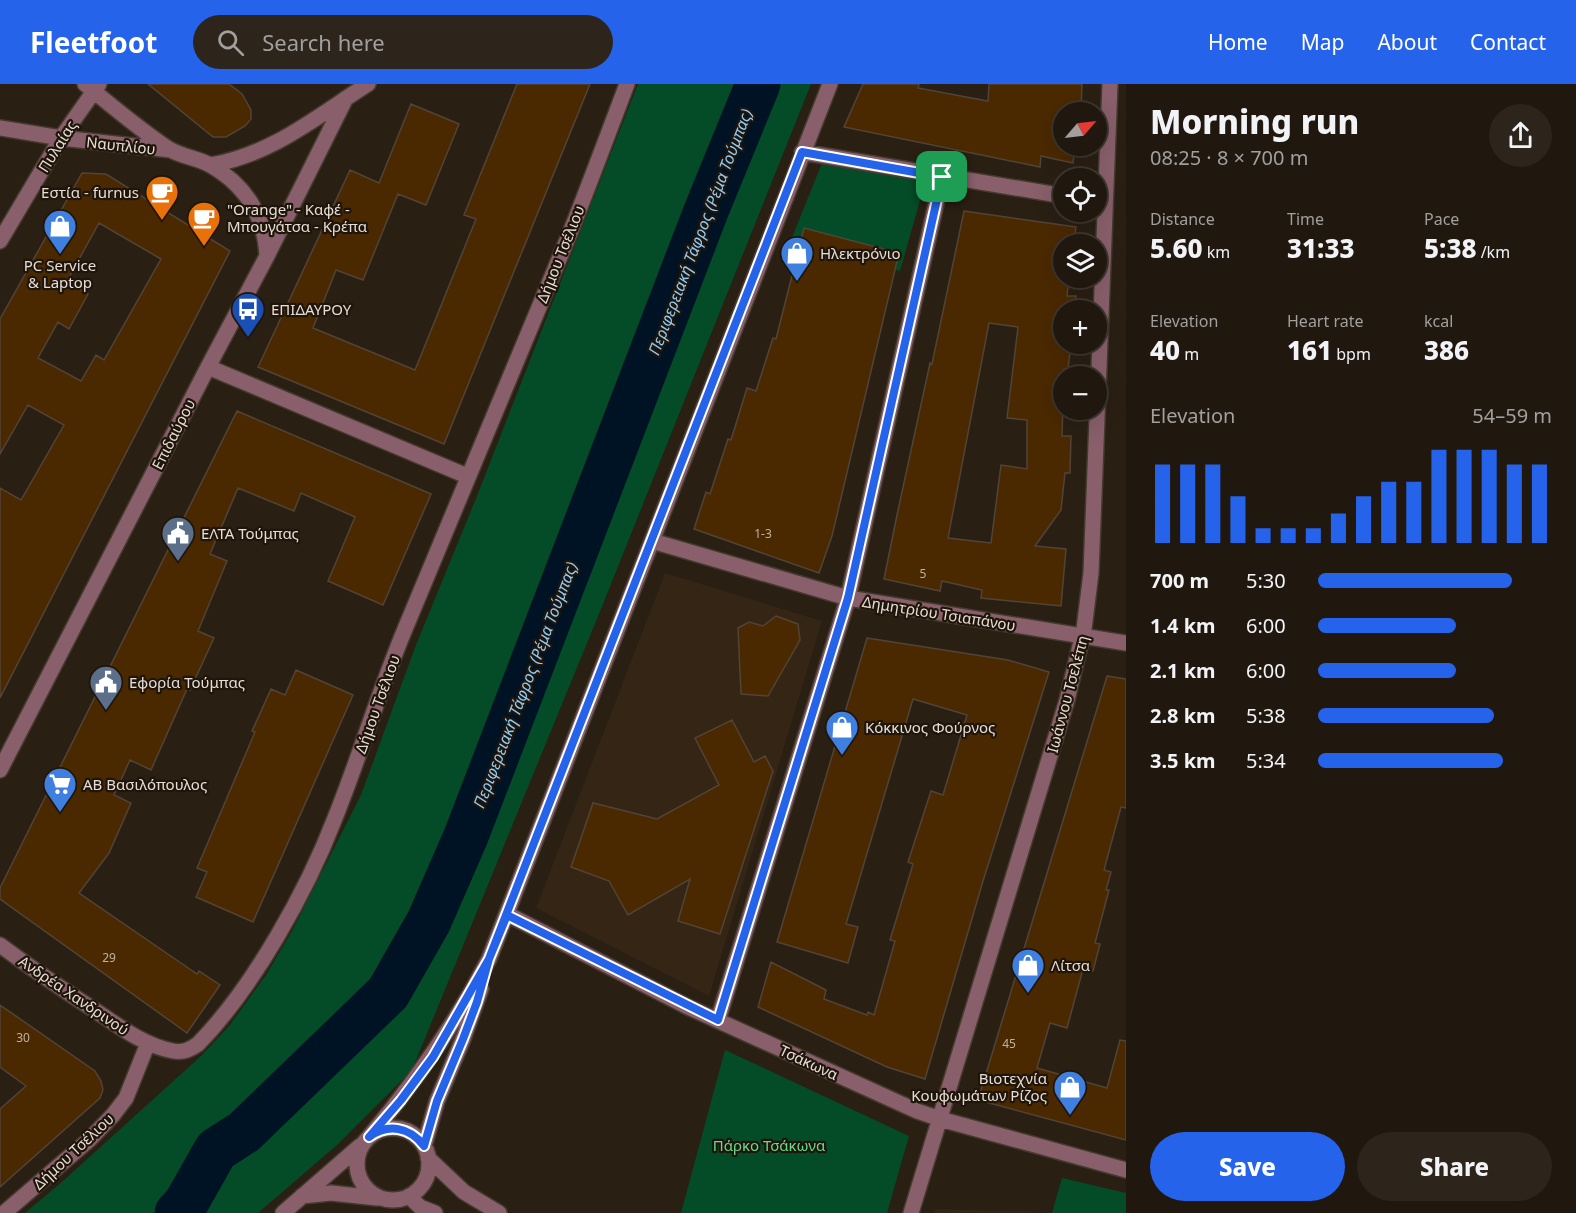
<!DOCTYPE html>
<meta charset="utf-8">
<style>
:root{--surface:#20170e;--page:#2d241c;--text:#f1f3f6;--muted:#a29f9e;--line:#3d362e;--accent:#2563eb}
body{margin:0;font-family:"Noto Sans",sans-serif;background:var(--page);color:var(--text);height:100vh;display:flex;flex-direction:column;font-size:22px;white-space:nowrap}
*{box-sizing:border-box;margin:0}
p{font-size:20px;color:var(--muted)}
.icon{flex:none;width:33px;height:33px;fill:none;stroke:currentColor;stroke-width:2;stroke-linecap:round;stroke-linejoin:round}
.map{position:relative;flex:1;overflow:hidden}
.panel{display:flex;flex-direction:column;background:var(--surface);width:450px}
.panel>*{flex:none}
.needle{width:39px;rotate:62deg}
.tools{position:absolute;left:1053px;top:18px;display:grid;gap:12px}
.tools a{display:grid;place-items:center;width:54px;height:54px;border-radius:50%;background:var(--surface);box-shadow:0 6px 24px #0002,0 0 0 2px var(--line);font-size:30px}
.pin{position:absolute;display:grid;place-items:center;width:51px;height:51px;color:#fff;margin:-26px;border-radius:12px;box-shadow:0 3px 9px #0006}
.round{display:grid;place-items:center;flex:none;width:63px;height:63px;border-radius:32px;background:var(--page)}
.overview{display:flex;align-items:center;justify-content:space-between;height:102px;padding:0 24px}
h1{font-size:33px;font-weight:800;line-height:45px}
.figures{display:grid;grid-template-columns:repeat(3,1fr);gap:9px;height:102px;padding:6px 24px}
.figures div{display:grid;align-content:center}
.figures b{font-size:26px;font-weight:800}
.figures small{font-size:16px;font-weight:400}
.figures p{font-size:16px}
.chart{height:168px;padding:12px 24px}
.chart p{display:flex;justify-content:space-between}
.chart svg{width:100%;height:108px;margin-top:6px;stroke:var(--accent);stroke-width:6}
.primary-button{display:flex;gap:12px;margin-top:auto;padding:12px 24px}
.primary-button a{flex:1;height:69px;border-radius:36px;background:var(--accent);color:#fff;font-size:24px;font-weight:800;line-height:69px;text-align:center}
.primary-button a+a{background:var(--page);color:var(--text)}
ul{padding:0 24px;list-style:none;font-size:20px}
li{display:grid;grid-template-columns:96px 72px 1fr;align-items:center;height:45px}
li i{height:15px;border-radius:8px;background:var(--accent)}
header{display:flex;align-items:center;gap:36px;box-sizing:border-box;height:84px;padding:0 30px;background:var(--accent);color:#fff}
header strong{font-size:28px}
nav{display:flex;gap:33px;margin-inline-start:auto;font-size:21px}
.search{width:420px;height:54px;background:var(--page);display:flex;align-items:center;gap:15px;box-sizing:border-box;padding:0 21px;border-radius:33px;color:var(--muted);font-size:22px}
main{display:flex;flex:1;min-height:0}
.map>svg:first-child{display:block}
.built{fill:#352514}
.green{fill:#044c27}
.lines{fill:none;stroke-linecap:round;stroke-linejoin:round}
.river{stroke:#001325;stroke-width:45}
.building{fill:#4b2900;stroke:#514437;stroke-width:1.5;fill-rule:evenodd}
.minor-casing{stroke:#443a2e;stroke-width:18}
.minor{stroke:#885f6b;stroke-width:15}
.route-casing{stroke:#fff;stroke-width:12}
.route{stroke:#2563eb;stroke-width:8}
.labels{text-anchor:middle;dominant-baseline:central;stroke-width:4.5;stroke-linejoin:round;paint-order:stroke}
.number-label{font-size:12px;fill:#bfb1a0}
.street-label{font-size:15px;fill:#e6ded6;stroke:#20150a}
.poi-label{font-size:15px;fill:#e6ded6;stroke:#20150a;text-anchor:start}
.park-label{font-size:15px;fill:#63db90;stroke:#20150a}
.water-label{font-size:16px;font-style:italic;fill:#8dccfa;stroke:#20150a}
</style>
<header>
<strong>Fleetfoot</strong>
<div class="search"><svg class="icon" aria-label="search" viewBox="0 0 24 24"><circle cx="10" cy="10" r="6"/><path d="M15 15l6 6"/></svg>Search here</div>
<nav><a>Home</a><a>Map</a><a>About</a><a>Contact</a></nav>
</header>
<main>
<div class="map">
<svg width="1126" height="1129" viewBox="0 0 1126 1129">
<rect width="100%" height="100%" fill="#2a1f13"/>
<!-- built -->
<path class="built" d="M665,489L822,537L709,912L536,824Z
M935,1125L1052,1128L934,1129Z"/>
<!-- green -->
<path class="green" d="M638,0H811L603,520L412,986L337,1061L258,1129H25L63,1097L201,972L229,942L266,891L292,847L361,711L416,561L475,417Z
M822,79L927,92L900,187L791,156Z
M725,966L909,1052L887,1129H681Z
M1062,1094L1126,1109V1129H1052Z"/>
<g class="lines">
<!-- river -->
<path class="river" d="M177,1129L186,1119L216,1066L244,1048L388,909L429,837L466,752L706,127L758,0"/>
</g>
<!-- building -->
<path class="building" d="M148,0H229L242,10L251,26V35L245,42L226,53H213Z
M517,0H590L444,360L258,283L350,86L379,99L411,20L459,40L426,121L398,110L363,196L336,186L313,244L415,286L476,135L464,131Z
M863,0H919L918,4L988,17L989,0H1082L1081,28H1064V62H1075L1073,79L1041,72L1040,83L844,43Z
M82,89L106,90L230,167L0,614V404L21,416L64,341L28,321L0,370V235ZM99,139L161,175L104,276L96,271L81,297L38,274L58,238L69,245L88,210L67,197Z
M964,127L1076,143L1074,160H1064V194H1069L1067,212H1076L1075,226H1064V260H1071L1068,285H1064L1062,352H1071L1070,389H1065L1061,426L1035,462L1066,465L1061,522L981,514L982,506L942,497L940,507L884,495L897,431L930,279L932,280ZM989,239L1018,243L1007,334L1027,336V385L1001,381L991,459L948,454Z
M804,144L899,169L832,452L819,489L694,445L706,408L710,410L728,355L731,356L747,304L756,307L773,254L776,255Z
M237,327L431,410L383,521L328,497L355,433L301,409L294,427L238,404L210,470L227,477L198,547L214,554L190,606L187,605L151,686L130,676L114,711L131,719L109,769L79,809L197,890L199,887L220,901L187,949L0,815V804Z
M776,532L798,540L800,556L768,612L741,610L738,544L749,538L763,542Z
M867,554L1008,576L1049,588L983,797L925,995L887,983L758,923L771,878L826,906L824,915L867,931L868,928L874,931L895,857L890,856L913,780L908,778L931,707L943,711L967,631L913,615L846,840L858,843L848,879L777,858Z
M296,586L353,611L253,838L196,813L207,788L197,784L255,648L252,647L271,605L285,611Z
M1107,592L1126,595V724L1121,723L1104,786L1111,788L1106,806H1109L1095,859L1100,860L1093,887L1083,885L1067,944L1050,939L1037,984L1107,1004L1120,956L1126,957V1056L978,1016Z
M732,636L754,678L765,672L773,687L720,850L678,837L690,795L628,831L609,797L571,783L593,719L657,735L719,701L695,654Z
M0,921L95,987L101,997L103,1006L100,1014L0,1103V1025L26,1002L0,983Z"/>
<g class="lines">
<defs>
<path id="minor" d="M85,0C112,22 140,46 169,65C182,73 199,74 212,82C246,102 265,133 267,172
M0,44L61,54L171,66
M802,68L1064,112
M211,81C273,70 316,33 368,0
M0,157L61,54L99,0
M208,283L467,392
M652,457L848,514L1126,559
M0,686L208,283L267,172L346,14
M507,830L688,923L917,1027L940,1035L1126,1086
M0,861C32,885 65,907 99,929C121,944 146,962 173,967C183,969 190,966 198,960C253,904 307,807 335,734C360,672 379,607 405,545C459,413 516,281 570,149C590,99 608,50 627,0
M718,936L848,514L942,93
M357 1080a36 36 0 1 1 72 0a36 36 0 1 1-72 0Z
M369,1053C417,996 455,941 489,875L830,0
M424,1062L437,1017L463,955L481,905
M428,1074L464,1108L499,1129
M302,1112L331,1109L377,1114
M409,1112L420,1123L435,1129
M4,1129L90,1055L113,1031L126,1014L148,959
M283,1129L360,1062
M911,1129L1067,616L1084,545L1091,489L1110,0"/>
</defs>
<!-- minor casing -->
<use href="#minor" class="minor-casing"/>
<!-- minor -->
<use href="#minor" class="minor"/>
</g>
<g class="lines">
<defs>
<path id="route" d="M942,93L802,68L489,875L433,973L401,1016L369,1053C388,1039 410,1043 424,1062L437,1017L463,955L477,918L489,875L507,831L718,936L848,514L942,93"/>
</defs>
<!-- route casing -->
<use href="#route" class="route-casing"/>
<!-- route -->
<use href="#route" class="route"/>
</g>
<!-- icons -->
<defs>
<symbol id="cafe-pin" viewBox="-11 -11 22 30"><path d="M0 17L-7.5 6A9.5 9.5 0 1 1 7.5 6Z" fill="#e8710a" stroke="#20150a"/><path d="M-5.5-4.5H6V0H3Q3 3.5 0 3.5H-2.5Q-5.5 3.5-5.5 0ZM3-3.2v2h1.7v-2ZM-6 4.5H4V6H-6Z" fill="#fff"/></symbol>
<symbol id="shop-pin" viewBox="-11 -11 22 30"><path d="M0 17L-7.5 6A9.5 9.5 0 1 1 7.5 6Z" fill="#3f7fe0" stroke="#20150a"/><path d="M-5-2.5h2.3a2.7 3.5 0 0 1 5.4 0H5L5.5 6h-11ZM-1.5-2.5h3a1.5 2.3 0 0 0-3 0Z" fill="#fff"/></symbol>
<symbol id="bus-pin" viewBox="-11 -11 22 30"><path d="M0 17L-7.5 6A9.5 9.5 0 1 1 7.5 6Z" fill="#1a4fb4" stroke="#20150a"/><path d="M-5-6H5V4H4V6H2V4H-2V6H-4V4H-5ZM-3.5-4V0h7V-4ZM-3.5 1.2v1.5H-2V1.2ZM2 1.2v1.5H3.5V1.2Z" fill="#fff"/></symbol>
<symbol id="civic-pin" viewBox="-11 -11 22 30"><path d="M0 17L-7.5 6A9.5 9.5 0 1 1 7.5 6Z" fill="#5c6f8a" stroke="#20150a"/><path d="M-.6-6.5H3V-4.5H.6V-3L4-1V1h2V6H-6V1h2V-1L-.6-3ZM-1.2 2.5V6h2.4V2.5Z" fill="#fff"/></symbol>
<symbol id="supermarket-pin" viewBox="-11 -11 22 30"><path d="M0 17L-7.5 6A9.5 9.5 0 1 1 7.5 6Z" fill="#3f7fe0" stroke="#20150a"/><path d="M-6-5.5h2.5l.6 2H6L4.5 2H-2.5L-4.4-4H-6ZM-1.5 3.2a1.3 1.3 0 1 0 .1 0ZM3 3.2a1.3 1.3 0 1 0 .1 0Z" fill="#fff"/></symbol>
</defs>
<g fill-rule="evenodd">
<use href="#cafe-pin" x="143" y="89" width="38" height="52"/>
<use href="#cafe-pin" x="185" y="115" width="38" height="52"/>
<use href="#shop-pin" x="41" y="123" width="38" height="52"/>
<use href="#shop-pin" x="778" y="150" width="38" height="52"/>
<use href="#bus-pin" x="229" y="206" width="38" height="52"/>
<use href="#civic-pin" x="159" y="430" width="38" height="52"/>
<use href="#civic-pin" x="87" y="579" width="38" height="52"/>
<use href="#shop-pin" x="823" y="624" width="38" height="52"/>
<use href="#supermarket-pin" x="41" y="681" width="38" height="52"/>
<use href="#shop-pin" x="1009" y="862" width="38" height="52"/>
<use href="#shop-pin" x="1051" y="984" width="38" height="52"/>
</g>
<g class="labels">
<!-- number labels -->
<g class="number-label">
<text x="763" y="449">1-3</text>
<text x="923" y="489">5</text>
<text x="109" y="873">29</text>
<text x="23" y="953">30</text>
<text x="1009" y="959">45</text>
</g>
<!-- street labels -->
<g class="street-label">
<text transform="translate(121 61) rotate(6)">Ναυπλίου</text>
<text transform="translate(57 62) rotate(-58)">Πυλαίας</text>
<text transform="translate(560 170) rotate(-68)">Δήμου Τσέλιου</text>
<text transform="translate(173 350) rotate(-63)">Επιδαύρου</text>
<text transform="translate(939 529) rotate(9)">Δημητρίου Τσιαπάνου</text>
<text transform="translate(1067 610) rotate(-75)">Ιωάννου Τσελέπη</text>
<text transform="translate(377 620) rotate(-70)">Δήμου Τσέλιου</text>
<text transform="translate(74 911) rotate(34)">Ανδρέα Χανδρινού</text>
<text transform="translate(809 978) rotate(25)">Τσάκωνα</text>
<text transform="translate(73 1067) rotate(-43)">Δήμου Τσέλιου</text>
</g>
<!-- poi labels -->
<g class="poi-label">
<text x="139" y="108" text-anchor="end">Εστία - furnus</text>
<text x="227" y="125">"Orange" - Καφέ -<tspan x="227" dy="17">Μπουγάτσα - Κρέπα</tspan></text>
<text x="820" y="169">Ηλεκτρόνιο</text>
<text x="60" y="181" text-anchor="middle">PC Service<tspan x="60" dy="17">&amp; Laptop</tspan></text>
<text x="271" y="225">ΕΠΙΔΑΥΡΟΥ</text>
<text x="201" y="449">ΕΛΤΑ Τούμπας</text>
<text x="129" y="598">Εφορία Τούμπας</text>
<text x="865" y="643">Κόκκινος Φούρνος</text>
<text x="83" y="700">ΑΒ Βασιλόπουλος</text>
<text x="1051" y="881">Λίτσα</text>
<text x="1047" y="994" text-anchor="end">Βιοτεχνία<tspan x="1047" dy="17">Κουφωμάτων Ρίζος</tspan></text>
</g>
<!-- park labels -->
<g class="park-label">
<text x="769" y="1061">Πάρκο Τσάκωνα</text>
</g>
<!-- water labels -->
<g class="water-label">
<text transform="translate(700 148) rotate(-69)">Περιφερειακή Τάφρος (Ρέμα Τούμπας)</text>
<text transform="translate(525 601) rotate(-69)">Περιφερειακή Τάφρος (Ρέμα Τούμπας)</text>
</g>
</g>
</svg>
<div class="tools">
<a><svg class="needle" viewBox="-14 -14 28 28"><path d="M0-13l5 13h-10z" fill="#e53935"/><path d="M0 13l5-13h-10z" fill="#a29f9e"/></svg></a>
<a><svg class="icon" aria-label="locate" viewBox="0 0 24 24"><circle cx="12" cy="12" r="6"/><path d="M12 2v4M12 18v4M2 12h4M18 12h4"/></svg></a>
<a><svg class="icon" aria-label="layers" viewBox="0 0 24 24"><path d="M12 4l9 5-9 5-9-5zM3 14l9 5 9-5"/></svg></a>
<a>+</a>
<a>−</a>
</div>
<div class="pin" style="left:942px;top:93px;background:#1e9e55"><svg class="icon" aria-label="arrive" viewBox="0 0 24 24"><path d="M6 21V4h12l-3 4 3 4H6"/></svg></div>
</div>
<section class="panel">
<div class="overview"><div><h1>Morning run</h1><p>08:25 · 8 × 700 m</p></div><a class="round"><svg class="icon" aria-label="share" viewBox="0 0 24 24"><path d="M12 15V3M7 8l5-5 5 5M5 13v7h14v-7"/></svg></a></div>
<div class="figures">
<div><p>Distance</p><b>5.60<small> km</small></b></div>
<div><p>Time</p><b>31:33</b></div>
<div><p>Pace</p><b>5:38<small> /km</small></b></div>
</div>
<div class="figures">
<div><p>Elevation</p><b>40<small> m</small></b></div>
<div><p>Heart rate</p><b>161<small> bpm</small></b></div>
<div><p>kcal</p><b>386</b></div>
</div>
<div class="chart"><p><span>Elevation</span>54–59 m</p>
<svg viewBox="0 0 160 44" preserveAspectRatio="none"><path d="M5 44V12M15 44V12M25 44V12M35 44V25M45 44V38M55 44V38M65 44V38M75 44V32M85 44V25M95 44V19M105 44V19M115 44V6M125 44V6M135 44V6M145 44V12M155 44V12"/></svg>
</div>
<ul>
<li><b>700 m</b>5:30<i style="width:83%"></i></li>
<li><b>1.4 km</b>6:00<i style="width:59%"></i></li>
<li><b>2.1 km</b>6:00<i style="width:59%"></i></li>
<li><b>2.8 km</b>5:38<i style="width:75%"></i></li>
<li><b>3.5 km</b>5:34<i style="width:79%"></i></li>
</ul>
<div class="primary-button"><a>Save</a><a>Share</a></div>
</section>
</main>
